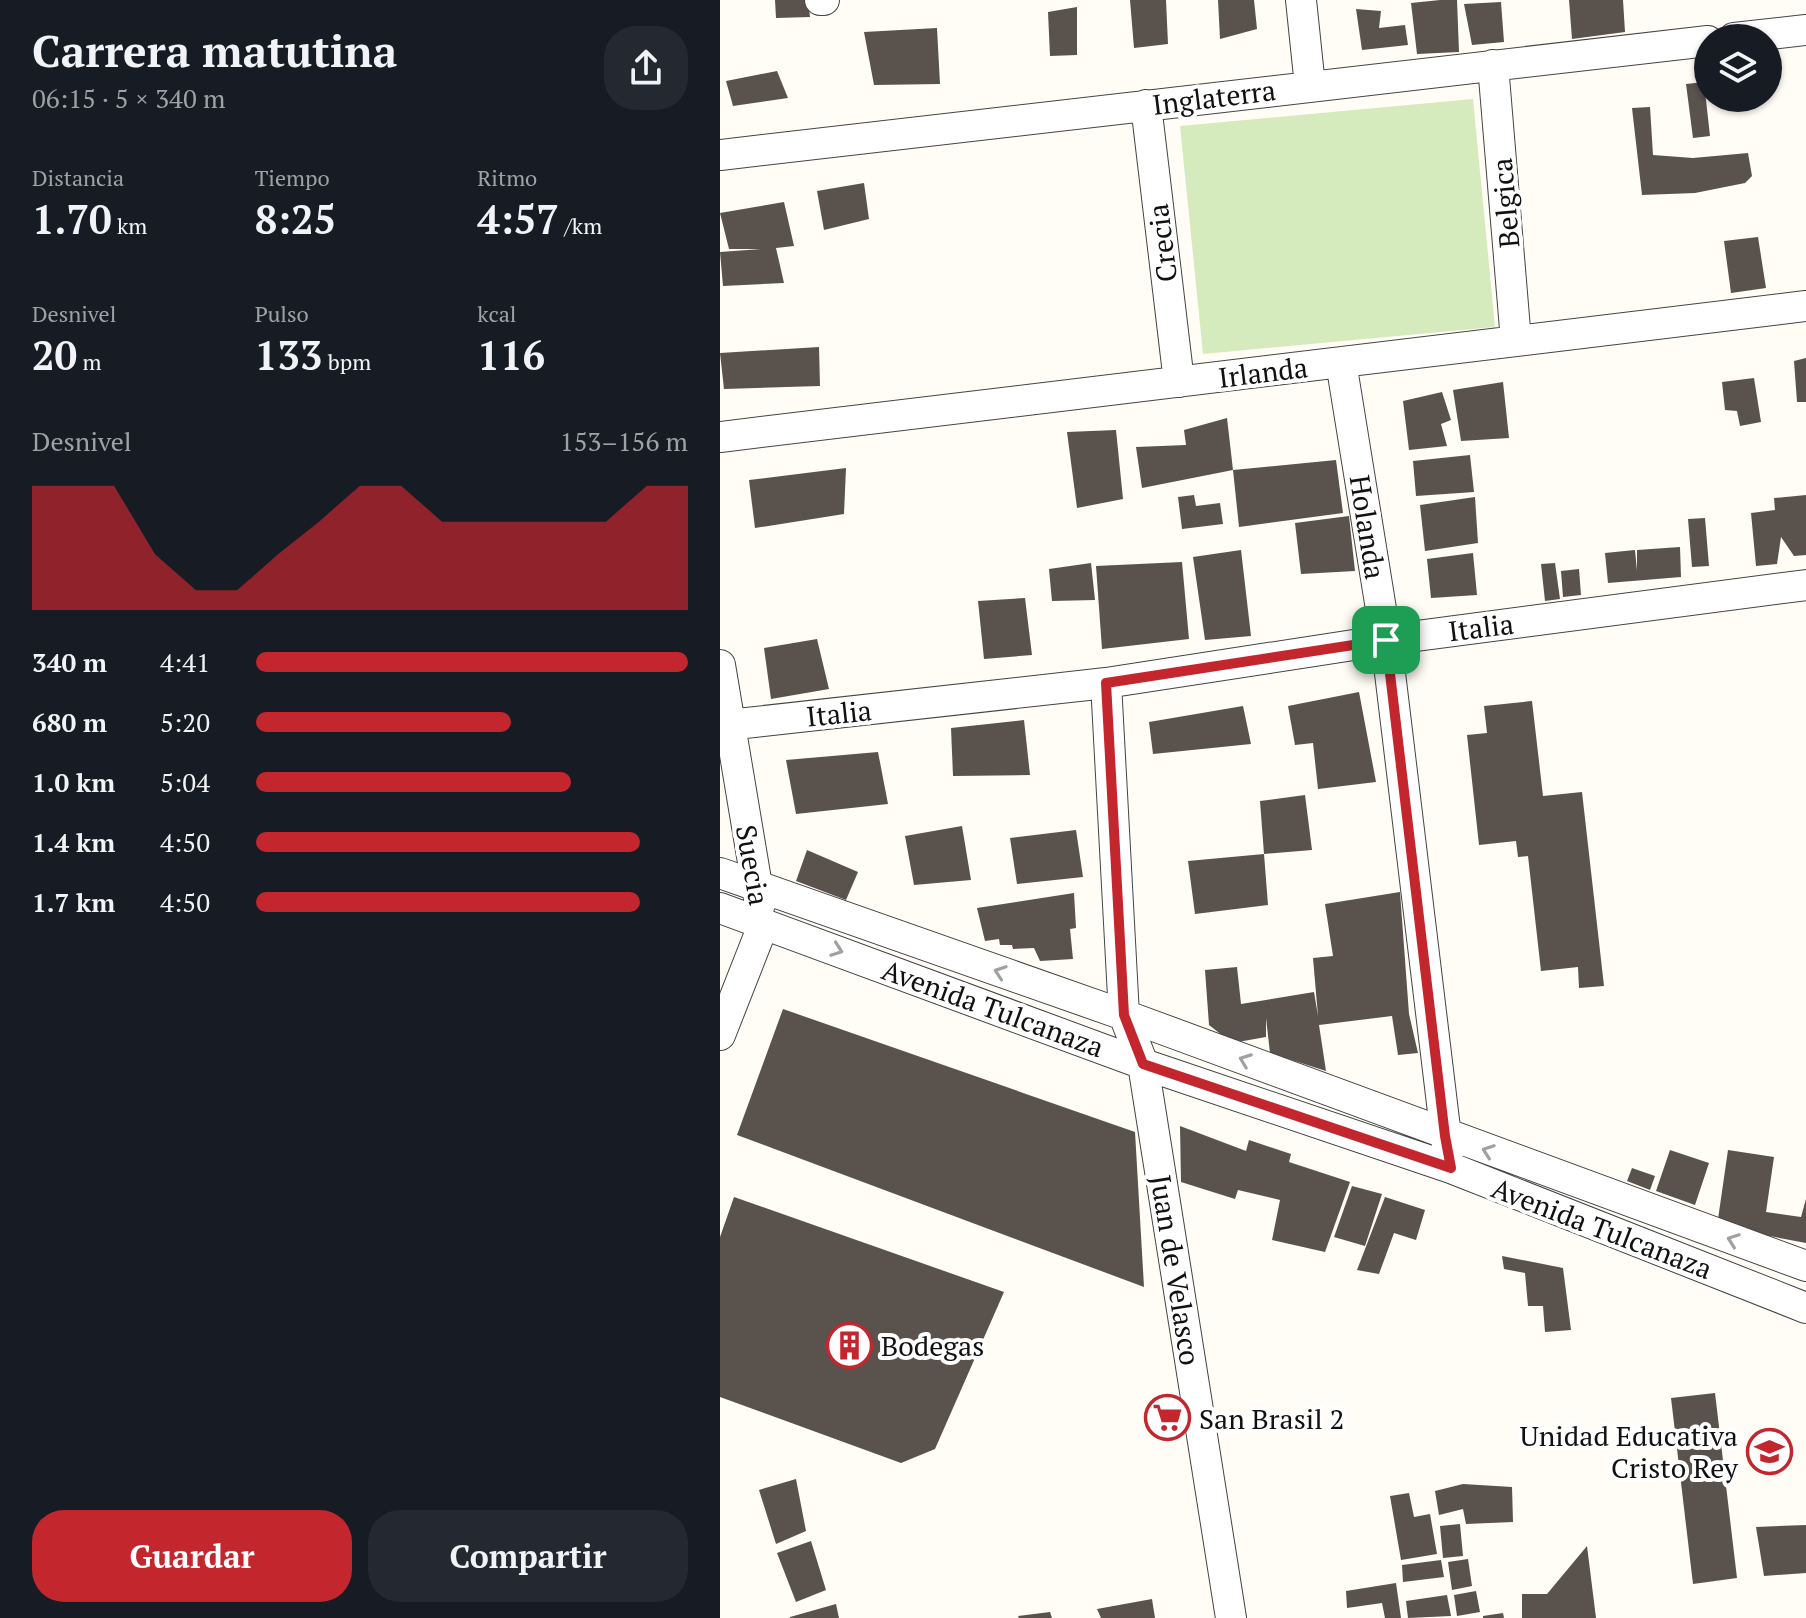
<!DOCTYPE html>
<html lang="es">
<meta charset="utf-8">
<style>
:root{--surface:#171b24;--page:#242831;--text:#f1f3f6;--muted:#9ea1a6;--accent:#c4262e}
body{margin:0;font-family:"PT Serif",serif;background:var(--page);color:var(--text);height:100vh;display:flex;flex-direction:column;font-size:30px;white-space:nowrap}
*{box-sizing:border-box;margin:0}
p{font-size:26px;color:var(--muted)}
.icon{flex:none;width:44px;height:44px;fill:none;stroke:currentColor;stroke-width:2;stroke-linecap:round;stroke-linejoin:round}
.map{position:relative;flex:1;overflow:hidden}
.details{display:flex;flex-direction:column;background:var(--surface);width:720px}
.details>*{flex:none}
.fabs{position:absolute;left:974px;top:24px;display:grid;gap:16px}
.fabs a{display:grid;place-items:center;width:88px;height:88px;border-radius:50%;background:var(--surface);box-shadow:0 2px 6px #0004;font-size:40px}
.pin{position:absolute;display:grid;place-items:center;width:68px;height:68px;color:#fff;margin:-34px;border-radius:16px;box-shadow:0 4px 12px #0006}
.round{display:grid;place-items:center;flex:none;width:84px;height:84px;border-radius:32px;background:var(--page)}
.head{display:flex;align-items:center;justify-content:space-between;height:136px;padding:0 32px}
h1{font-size:44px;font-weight:700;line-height:60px}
.metrics{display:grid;grid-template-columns:repeat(3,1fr);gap:12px;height:136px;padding:8px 32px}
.metrics div{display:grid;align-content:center}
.metrics b{font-size:40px;font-weight:700}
.metrics small{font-size:22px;font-weight:400}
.metrics p{font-size:22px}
.chart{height:224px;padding:16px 32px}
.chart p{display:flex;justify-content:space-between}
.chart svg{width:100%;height:144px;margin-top:8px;fill:var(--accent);opacity:.7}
.cta{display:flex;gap:16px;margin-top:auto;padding:16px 32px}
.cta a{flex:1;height:92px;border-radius:32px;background:var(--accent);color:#fff;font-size:32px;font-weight:700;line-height:92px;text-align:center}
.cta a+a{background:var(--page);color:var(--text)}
ul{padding:0 32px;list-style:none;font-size:26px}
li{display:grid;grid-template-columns:128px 96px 1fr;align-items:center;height:60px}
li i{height:20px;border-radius:10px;background:var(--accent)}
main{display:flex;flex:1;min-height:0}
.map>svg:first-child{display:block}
.green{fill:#d5ebbd}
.building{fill:#5a524d}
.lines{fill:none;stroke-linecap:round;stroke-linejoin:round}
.minor-casing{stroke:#444;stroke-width:32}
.minor{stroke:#fff;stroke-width:30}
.oneway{stroke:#a0a0a0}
.route-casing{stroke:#fff;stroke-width:16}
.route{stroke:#c4262e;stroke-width:10}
.labels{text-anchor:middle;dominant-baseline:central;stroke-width:8;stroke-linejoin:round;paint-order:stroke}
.street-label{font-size:28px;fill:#111;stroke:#fff}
.poi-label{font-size:28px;fill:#111;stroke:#fff;text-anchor:start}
</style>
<main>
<section class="details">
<div class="head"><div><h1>Carrera matutina</h1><p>06:15 · 5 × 340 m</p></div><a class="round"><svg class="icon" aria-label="share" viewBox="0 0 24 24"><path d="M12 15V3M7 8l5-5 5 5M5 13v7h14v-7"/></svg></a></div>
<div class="metrics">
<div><p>Distancia</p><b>1.70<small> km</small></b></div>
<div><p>Tiempo</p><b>8:25</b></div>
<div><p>Ritmo</p><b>4:57<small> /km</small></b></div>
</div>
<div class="metrics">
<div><p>Desnivel</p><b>20<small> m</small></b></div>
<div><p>Pulso</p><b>133<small> bpm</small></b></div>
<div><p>kcal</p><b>116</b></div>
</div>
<div class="chart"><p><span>Desnivel</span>153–156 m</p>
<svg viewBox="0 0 160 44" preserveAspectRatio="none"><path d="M0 44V6L10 6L20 6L30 27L40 38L50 38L60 27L70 17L80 6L90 6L100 17L110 17L120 17L130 17L140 17L150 6L160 6V44z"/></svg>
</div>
<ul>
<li><b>340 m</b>4:41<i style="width:100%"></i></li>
<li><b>680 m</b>5:20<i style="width:59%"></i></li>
<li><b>1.0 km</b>5:04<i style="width:73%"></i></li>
<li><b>1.4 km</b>4:50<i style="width:89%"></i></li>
<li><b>1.7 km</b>4:50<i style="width:89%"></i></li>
</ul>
<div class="cta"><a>Guardar</a><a>Compartir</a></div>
</section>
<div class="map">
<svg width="1086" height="1618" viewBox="0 0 1086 1618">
<rect width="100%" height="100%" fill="#fffdf5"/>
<!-- green -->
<path class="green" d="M753,99L775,327L483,354L460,126Z"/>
<!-- building -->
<path class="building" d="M55,0H88L90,17L56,18Z
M410,0H446L448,44L414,48Z
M498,0H534L537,29L500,39Z
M720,0H737L739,52L697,54L691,3Z
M849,0H903L905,32L852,39Z
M781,2L784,42L752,45L744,4Z
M357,7V55L330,56L328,12Z
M636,9L661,11L659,28L685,25L688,45L642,50Z
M217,28L220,84L154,85L144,32Z
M57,71L68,98L13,106L6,81Z
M984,82L990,136L973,138L966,84Z
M930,107L933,155L973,158L1028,153L1032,176L1025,183L975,193L922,195L912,108Z
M144,183L149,219L104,230L97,191Z
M64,202L74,246L56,248L64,283L3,286L0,252L41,249H9L0,213Z
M1038,237L1046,288L1011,293L1004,241Z
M99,347L100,386L4,389L0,353Z
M1086,358V402H1077L1074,361Z
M1034,378L1041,422L1020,426L1017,411L1005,410L1002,382Z
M783,382L789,438L741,441L733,390Z
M722,392L731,420L721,424L727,446L689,450L683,401Z
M507,418L513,470L422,488L416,447L466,445L464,430Z
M396,430L403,499L357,508L347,432Z
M750,455L754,492L696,496L693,461Z
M616,460L623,513L519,527L513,470Z
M126,468L124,514L35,528L29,480Z
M474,495L476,506L500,503L503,524L462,529L458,497Z
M1086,495V555L1074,556L1061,537L1057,564L1036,566L1031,513L1055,510L1054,498Z
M755,497L758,543L705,551L700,505Z
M629,516L635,571L581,574L575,523Z
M985,518L989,566L972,567L968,519Z
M960,547L961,577L888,583L885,553L915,550L917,571V550Z
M521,550L531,636L485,640L473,557Z
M753,553L757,595L711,598L707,559Z
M462,562L469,639L382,649L376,566Z
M371,563L375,600L332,601L329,569Z
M835,563L840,599L825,601L821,564Z
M859,569L861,595L843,597L841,571Z
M305,598L312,655L264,659L258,601Z
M97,639L109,689L51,699L44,648Z
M639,692L656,782L598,789L593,743L575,745L568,706Z
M812,701L823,796L862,792L884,986L859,988L858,967L821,971L808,856L798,857L796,841L759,845L747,735L767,733L764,706Z
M523,706L531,744L433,754L429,722Z
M304,720L310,775L233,776L231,728Z
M158,752L168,804L76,814L66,760Z
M585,795L592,850L544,854L540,801Z
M242,826L251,880L194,885L185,836Z
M356,830L363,877L297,884L290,838Z
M87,850L138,872L126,900L76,881Z
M544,854L548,905L475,914L468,861Z
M680,892L689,1014L698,1053L678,1055L672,1016L599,1025L606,1071L550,1053L546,1018V1037L512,1043L489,1025L485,970L517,967L521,1004L594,992L598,1016L593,958L613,956L605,904Z
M354,893L356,928L350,929L353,959L320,961L314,948L293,949L292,945H280L279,939L265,941L257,908Z
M63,1009L415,1132L424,1287L17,1135Z
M460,1126L526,1151L529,1140L571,1154L569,1162L630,1182L605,1252L552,1240L560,1200L518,1190L515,1199L461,1182Z
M950,1150L989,1163L975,1205L936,1191Z
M1008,1150L1054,1157L1046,1212L1081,1217L1086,1199V1243L997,1226Z
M912,1168L935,1176L930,1190L907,1181Z
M632,1186L662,1194L645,1246L614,1237Z
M14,1197L284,1292L215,1449L181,1463L0,1397V1237Z
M665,1197L705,1210L696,1240L674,1233L659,1274L637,1270Z
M782,1256L843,1268L851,1330L825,1332L823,1306H808L805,1273L784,1269Z
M995,1393L1017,1578L973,1584L951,1398Z
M76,1479L86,1531L56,1544L39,1490Z
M743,1484L792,1487L793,1522L746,1524L743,1509L719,1515L715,1491Z
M689,1493L694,1517L710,1514L717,1554L681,1560L670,1496Z
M740,1524L743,1556L723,1558L720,1526Z
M1086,1525V1573L1044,1576L1036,1527Z
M91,1541L106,1590L76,1602L57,1553Z
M867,1546L876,1618H802V1594H827Z
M748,1559L752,1586L732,1590L728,1562Z
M721,1560L724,1577L683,1582L682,1565Z
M676,1583L681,1618H665L662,1603L627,1608L626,1591Z
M756,1591L760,1612L737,1616L734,1595Z
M727,1595L731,1616L688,1618L686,1601Z
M432,1599L435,1618H381L377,1609Z
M116,1604L119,1618H70V1617Z
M330,1612L332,1618H299L298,1616Z
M783,1613L784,1618H763V1616Z"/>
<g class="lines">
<defs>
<path id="minor" d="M100,0H104
M581,0L590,86
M1014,38L1086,30
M773,65L796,341
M426,105L459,382
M0,155L988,41
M621,362L666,640L728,1153
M0,437L1086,306
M0,665L40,904
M386,683L404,1015L423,1064L511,1618
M8,725L386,683L666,640L1086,585
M0,873L404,1015L1086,1266
M0,908L423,1064L731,1168L1086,1308
M0,1035L44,923"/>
</defs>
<!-- minor casing -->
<use href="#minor" class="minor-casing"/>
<!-- minor -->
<use href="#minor" class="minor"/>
</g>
<!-- one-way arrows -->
<defs><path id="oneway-chevron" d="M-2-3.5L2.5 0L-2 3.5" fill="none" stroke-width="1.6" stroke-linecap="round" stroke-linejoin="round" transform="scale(2)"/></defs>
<g class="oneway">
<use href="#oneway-chevron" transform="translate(117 950) rotate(20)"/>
<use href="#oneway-chevron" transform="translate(280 972) rotate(-161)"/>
<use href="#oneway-chevron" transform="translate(525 1060) rotate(-159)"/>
<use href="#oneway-chevron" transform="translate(768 1151) rotate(-160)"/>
<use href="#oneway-chevron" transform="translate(1013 1240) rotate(-160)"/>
</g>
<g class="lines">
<defs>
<path id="route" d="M666,640L725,1136L731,1168L423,1064L404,1015L386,683Z"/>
</defs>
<!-- route casing -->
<use href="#route" class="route-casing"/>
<!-- route -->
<use href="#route" class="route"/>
</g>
<!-- icons -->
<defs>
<symbol id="building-ring" viewBox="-11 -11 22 22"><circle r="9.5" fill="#fff" stroke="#c4262e" stroke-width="1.5"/><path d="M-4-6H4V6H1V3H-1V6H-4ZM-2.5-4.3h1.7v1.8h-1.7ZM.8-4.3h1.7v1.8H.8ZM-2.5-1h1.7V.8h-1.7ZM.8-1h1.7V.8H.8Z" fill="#c4262e"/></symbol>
<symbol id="supermarket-ring" viewBox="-11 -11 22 22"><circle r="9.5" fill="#fff" stroke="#c4262e" stroke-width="1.5"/><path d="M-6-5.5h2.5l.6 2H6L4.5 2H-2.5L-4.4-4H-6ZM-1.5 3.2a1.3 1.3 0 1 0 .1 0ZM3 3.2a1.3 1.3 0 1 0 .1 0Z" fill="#c4262e"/></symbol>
<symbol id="school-ring" viewBox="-11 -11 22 22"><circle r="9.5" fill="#fff" stroke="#c4262e" stroke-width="1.5"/><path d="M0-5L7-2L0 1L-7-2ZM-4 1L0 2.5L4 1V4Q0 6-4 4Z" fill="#c4262e"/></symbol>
</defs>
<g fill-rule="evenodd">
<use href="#building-ring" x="104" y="1320" width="51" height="51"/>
<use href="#supermarket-ring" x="422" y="1392" width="51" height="51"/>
<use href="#school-ring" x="1024" y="1426" width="51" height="51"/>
</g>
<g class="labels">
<!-- street labels -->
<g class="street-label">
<text transform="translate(494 97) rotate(-7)">Inglaterra</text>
<text transform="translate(785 203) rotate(-95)">Belgica</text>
<text transform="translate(442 243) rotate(-97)">Crecia</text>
<text transform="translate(543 372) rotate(-7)">Irlanda</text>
<text transform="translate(648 527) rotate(81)">Holanda</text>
<text transform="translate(761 627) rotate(-7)">Italia</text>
<text transform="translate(119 713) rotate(-6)">Italia</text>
<text transform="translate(33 865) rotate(80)">Suecia</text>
<text transform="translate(273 1008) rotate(20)">Avenida Tulcanaza</text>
<text transform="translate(882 1228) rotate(21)">Avenida Tulcanaza</text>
<text transform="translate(456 1270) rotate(81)">Juan de Velasco</text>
</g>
<!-- poi labels -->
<g class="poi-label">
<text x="161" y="1345">Bodegas</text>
<text x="479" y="1418">San Brasil 2</text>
<text x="1018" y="1435" text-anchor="end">Unidad Educativa<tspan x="1018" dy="32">Cristo Rey</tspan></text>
</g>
</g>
</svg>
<div class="fabs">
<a><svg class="icon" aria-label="layers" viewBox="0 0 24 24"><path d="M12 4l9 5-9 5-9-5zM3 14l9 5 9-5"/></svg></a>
</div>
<div class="pin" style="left:666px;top:640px;background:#1e9e55"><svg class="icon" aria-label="arrive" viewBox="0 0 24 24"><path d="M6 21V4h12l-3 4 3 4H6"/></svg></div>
</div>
</main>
